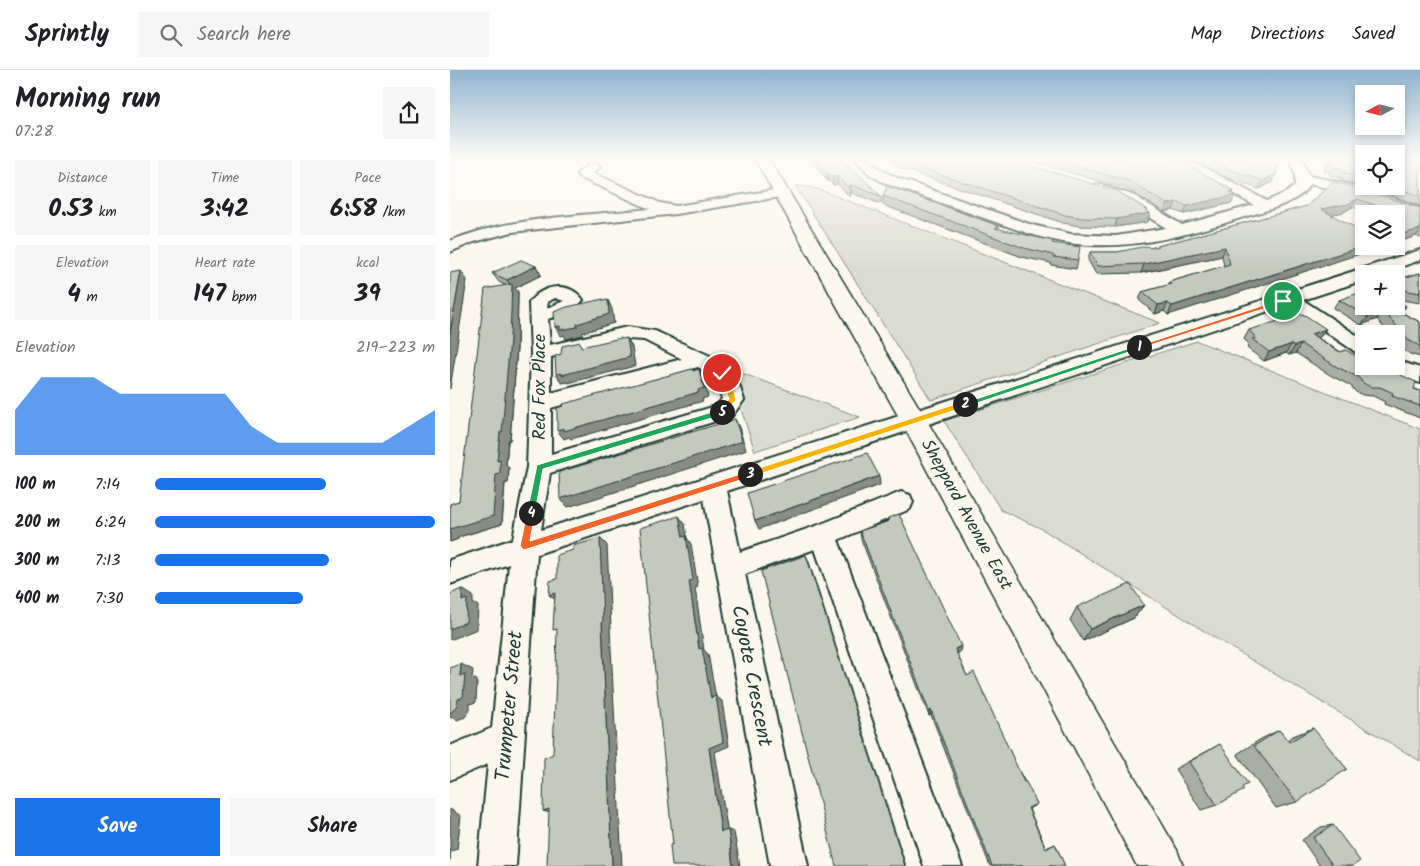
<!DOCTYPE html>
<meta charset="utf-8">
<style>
:root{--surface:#fff;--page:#f6f6f6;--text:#202124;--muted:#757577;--line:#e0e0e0;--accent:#1a73e8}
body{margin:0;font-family:Kalam,sans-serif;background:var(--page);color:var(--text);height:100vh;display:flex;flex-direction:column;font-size:19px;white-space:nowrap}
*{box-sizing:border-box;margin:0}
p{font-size:16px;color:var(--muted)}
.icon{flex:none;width:28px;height:28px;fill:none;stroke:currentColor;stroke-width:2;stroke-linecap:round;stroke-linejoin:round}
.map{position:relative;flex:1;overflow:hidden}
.sheet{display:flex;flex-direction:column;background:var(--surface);width:450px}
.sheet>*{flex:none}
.needle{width:32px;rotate:263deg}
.buttons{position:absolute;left:905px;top:15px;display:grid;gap:10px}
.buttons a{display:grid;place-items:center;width:50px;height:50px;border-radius:0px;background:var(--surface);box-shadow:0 2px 8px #0003;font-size:25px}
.pin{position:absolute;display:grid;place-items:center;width:42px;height:42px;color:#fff;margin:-21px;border:2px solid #fff;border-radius:50%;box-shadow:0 1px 5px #0007}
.km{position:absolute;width:25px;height:25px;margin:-12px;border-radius:50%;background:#222;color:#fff;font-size:14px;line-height:25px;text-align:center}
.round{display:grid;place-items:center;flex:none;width:52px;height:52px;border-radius:0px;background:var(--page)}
.summary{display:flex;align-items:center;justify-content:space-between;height:85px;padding:0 15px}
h1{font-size:28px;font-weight:800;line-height:38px}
.figures{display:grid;grid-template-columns:repeat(3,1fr);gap:8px;height:85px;padding:5px 15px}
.figures div{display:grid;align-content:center;border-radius:0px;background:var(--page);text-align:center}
.figures b{font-size:25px;font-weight:800}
.figures small{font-size:14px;font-weight:400}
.figures p{font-size:14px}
.chart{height:140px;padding:10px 15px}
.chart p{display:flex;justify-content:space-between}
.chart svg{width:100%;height:90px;margin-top:5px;fill:var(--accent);opacity:.7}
.primary-button{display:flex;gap:10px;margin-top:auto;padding:10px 15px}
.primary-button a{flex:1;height:58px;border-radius:0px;background:var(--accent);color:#fff;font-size:20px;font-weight:800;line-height:58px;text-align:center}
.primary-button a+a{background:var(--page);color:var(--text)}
ul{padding:0 15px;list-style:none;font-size:16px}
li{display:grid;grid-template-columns:80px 60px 1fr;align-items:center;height:38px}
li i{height:12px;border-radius:6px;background:var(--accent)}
header{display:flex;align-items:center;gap:30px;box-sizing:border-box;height:70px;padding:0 25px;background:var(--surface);border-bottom:1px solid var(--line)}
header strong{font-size:24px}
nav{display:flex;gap:28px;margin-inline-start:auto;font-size:18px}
.search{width:350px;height:45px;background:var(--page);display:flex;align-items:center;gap:12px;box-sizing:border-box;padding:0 18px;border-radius:0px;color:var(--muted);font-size:19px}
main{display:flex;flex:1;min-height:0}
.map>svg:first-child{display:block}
.green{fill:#dbdcd1;stroke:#7d8c82}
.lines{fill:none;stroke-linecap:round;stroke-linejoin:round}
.minor-casing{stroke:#1f3d34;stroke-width:4}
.major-casing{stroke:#1f3d34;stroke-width:3}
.minor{fill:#fbf7ec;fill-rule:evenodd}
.major{fill:#fbf7ec;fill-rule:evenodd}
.wall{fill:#a9ada3;stroke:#1f3d34}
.shaded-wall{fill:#898d85;stroke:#1f3d34}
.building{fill:#c4c9be;stroke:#1f3d34}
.split-1{fill:#f0652b;stroke:#fff}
.split-2{fill:#22a559;stroke:#fff}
.split-3{fill:#f5b400;stroke:#fff}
.split-4{fill:#f0652b;stroke:#fff}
.split-5{fill:#22a559;stroke:#fff}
.split-6{fill:#f5b400;stroke:#fff}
.labels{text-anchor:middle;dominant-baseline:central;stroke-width:4;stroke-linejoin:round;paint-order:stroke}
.street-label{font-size:18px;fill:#1f3d34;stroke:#fbf7ec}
.near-street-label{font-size:21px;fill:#1f3d34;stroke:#fbf7ec}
</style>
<header>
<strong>Sprintly</strong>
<div class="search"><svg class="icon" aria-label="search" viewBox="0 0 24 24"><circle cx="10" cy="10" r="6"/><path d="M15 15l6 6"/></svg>Search here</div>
<nav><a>Map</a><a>Directions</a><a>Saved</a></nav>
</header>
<main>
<section class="sheet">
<div class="summary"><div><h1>Morning run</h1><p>07:28</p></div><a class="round"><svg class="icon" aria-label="share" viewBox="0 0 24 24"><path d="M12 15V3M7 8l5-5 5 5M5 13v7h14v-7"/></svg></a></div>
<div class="figures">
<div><p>Distance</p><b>0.53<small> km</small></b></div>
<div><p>Time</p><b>3:42</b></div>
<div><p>Pace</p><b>6:58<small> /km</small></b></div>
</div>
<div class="figures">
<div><p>Elevation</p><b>4<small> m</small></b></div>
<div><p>Heart rate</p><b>147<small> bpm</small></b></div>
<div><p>kcal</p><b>39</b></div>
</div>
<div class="chart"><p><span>Elevation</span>219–223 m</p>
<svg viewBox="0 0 160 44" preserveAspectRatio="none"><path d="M0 44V22L10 6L20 6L30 6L40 14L50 14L60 14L70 14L80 14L90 30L100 38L110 38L120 38L130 38L140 38L150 30L160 22V44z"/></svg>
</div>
<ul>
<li><b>100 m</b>7:14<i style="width:61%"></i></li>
<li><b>200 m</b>6:24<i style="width:100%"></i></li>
<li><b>300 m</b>7:13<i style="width:62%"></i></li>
<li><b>400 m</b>7:30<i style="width:53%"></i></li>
</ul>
<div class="primary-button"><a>Save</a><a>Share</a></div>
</section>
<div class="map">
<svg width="970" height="796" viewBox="0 0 970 796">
<rect width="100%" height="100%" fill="#fbf7ec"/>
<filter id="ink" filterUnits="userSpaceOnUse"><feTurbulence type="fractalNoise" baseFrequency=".02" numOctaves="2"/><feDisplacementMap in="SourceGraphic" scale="10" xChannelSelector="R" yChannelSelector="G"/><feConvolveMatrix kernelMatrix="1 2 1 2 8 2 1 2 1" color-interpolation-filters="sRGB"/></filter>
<g filter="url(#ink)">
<!-- green -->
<path class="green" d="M345,115L368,119L710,253L481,330Z
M747,271L970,359V691L778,576L592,459L551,440L494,351Z
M267,294L410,347L305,381L282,312Z"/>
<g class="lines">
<defs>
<path id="minor" d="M405,89H418L430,99L447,108L582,155L621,164L666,166L716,158L675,132L644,121L642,118L644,115L649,114L685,126L732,155L804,135L743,103L709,92L707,89H726L753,97L817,131L837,122L845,116V104L840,89H852L859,106C897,113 934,123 970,138V147L908,125L859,114C853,132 814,141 797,146C747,162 694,178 641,175C604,174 568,160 534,148C502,137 470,125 437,114L420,105Z
M144,93L150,97L143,103L210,133L226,136L330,119L337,123L330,127L226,144L62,162L24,172L0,182V171C61,146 135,146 200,139L129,107L127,104L139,94Z
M970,180V190L931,204H914V210L853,230L914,270V285L907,283L837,235L277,421L290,482L366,456L451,422L460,425L463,432L460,439L388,470L512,796H474L365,479L295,504L358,796H320L254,429L87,484L66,796H28L38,694L0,710V676L42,658L59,494L0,514V490L63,469L77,397L81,283L79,233C91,215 119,210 133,230L124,240L98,249L100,275L177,257L205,261L258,285L279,298L288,312L294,330L282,346L100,403L91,460ZM105,228L114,231L97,238L98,232ZM177,269L194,270L232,289L101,323V287ZM248,297C265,308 267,309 272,329L266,336L101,384V338Z
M946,290L970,298V313L939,301L936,296H946Z"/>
<path id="major" d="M305,89H319L473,344L727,780L733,796H687L451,351Z"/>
</defs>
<!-- minor casing -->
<use href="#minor" class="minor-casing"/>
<!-- major casing -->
<use href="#major" class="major-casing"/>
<!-- minor -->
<use href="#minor" class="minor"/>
<!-- major -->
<use href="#major" class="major"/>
</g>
<!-- wall -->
<path class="wall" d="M361,89H391L398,98L431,126V134L402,123H400V127L388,114L383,115L379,111H377Z
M440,89H558L696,141L700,143L698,152L665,157L630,156L613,153L450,98Z
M573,89H720L783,124L782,133L734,144L723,140L714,142L677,119Z
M733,89H828L826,104L823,112L809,119L775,107L754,95Z
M877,89H914V116H946L960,91L970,93V136L930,121L889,110L891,108L879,105L880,102L874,101Z
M883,112L970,138V168L966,166L946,173V144H923L902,137L894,142L881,144L718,245L714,241L705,244L689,230L692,222L718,215L719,212L774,196L772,186L691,203L646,204L638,190L640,182H667L700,178L857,136Z
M433,126L549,156V159L603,173L628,190L626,199L601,195V193L572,187L433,135Z
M86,196L91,205L65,218L68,222L67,278L60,370L58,371L56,395L59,398L58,413H55L52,454L9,467L8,469L0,472V434L9,431L55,215L49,212L42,203Z
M970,203V233L946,229V210Z
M889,230L956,236L951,242L970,252V287L960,284L951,278L946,273V264H939L927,249L911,255L883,238Z
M876,259L869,268H868L914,296L970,321V348L934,334L935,332L923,326L913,325L906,322L901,316L880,305L846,283L839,285L836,283L814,291L797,278L799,274L794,269L799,260Z
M438,448L510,582L507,584L517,606L587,734L579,739L596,778L605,774L615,796H540L481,645L479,646L411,469L410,461L438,451Z
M694,535L684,548L633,571L620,550L627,537Z
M863,658L847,732L826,738L787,684L811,669L829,660L837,670L843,666Z
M770,674L767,735L751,740L725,699Z
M883,755L903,796H870L852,770L871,757Z"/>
<!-- shaded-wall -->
<path class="shaded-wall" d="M376,103H378L379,111H377Z
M826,104L823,112L809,119L813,111Z
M387,106L388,114L383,115L382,107Z
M401,115L402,123H400V127L399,116Z
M784,121L782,126L785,125L782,133L734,144L737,136Z
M907,129L902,137L894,142L866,148L871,139Z
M726,132L723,140L714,142L717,134Z
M696,139L695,144L700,143L698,152L665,157L667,149Z
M970,159V161L966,166L946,173V166Z
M914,176H935L718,245L722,236Z
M775,177L772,186L691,203L694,194Z
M86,196L91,205L65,218L68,222L67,278L60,370L58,371L56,395L59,398L58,413H55L52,454L9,467L8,469L0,472V459L47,391L62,217L57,210Z
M11,201L17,210L0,319V263Z
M158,230L162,239L164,253L132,263L133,265L116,269L114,265L111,266L105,257L127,254Z
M718,233L714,241L705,244L708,235Z
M956,236L949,245L939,248L946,240Z
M934,241L927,249L911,255L918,247Z
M876,259L869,268L855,273L861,264Z
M177,268L182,277L185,296L118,313L117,312L112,313L106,304Z
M842,274L836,283L814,291L819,282Z
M851,274L846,283L839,285L845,276Z
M249,299L253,308L258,327L252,329L253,331L121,369L119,367L114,369L107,360L248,320Z
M285,349L289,357L296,380L294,381L118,437L110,429Z
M429,406L430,415L309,459L305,451Z
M229,446L235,454L237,468L241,474L248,517L245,518L254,580L258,584L267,633L261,628L249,579Z
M150,468L157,475L161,558H160L172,796H162L152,552Z
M356,485L359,492L456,796H455Z
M12,519L23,526V533L28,536L27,559L0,570V559L12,531Z
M105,523L108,532L99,525Z
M694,535L684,548L633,571L640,559Z
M511,576L510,582L504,585L505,579Z
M11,594L23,600L22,608L27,610L26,632L20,634V640L15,647L7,650L0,647V643L10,606Z
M266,626L272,631L279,676L265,682L278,764L271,762L259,678Z
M481,640V645L479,646V641Z
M0,739L11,746L7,779L1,781L0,790Z
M99,739L104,744L93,741Z
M278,760L284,762L290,796H283Z"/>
<!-- building -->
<path class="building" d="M365,89H391L398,98L401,97L431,126L401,115L399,116V119L387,106L382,107L378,103H376Z
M448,89H558L667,121L696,139H694L700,143L667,149L632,148L615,145L449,91Z
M601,89H720L737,94L784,121L780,122L785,125L737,136L726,132L717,134L679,111Z
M759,89H828L829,91L826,104L813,111L778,99Z
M879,89H914V108L894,103L896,100L883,97L884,95L878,94Z
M946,89H954L970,93V126L943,116H946Z
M883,112L912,119L970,138V159L946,166V146L953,144L907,129L898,134L871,139L906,158L914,156V176L722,236L718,233L708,235L692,222L721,214L719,212L780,194L775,177L694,194L648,196L640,182H667L697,176L700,178L857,136Z
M437,116L549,156L545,158L603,171L602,173L630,177L628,190L603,187V185L574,178L433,126Z
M71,190L86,196L57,210L42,203Z
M11,201L0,263V203Z
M970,203V223L946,219V210Z
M62,214L60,269L52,362H50L47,391L50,390V404L46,405L43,446L0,459V434L9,431L35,219Z
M914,221V236H946V230L956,236L946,240L970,252V276L958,270L934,241L918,247L889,230Z
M153,229V231L158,230L159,244L127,254V257L110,260V256L105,257L104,242L117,237Z
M851,244L855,245L876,259L861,264L890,282L896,280L914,291V296H923L927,299L929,296H931L966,312L964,319L970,321V336L942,326L943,323L930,317H921L913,313L908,307L887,297L851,274L845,276L842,274L819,282L802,269L806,268L799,260Z
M171,268L172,269L177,268L180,287L112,305V303L106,304L105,286L111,284L112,276L130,272L131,277Z
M242,299L243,301L249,299L254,318L248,320L249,322L114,361V358L107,360V338L113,336V334Z
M285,349L292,371L290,372L110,429L109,402Z
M417,383L429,406L305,451L297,423Z
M449,444L511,576L505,579L517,606L524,602L574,712H576L587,734L578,738L596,779L605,774L615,796H542L481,640L479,641L410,461L439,451L438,448Z
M229,446L233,467L236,466L243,510L239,511L249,579L252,578L261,628L266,626L273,672L259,678L271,762L278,760L283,796H222L220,775L223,774L190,458Z
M150,468L153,551L152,552L162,796H97L99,739L93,741L94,688L103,684L106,603L107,559L103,560L105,523L99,525L100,511L107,509V485L123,480V476Z
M356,485L455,796H386L311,501Z
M680,514L694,535L640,559L627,537Z
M12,519V531L17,529L16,552L0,559V524Z
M11,594L10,606L15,604L13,627L8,629L7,635L2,642L0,643V598Z
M863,658L897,699L847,732L804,676L829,660L839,672Z
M770,674L798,714L792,717L794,720L767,735L739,692Z
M883,755L910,791L903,796H883L863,768Z"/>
</g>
<!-- sky -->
<linearGradient id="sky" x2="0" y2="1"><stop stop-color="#90b4cf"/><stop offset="0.44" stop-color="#fdfbf6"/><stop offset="1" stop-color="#fdfbf6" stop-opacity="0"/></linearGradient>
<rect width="970" height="201" fill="url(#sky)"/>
<!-- split-1 -->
<path class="split-1" d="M833,229L835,232L691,278L685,277Z"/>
<!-- split-2 -->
<path class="split-2" d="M689,275H691V278L518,336L511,334Z"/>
<!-- split-3 -->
<path class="split-3" d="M515,331L518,332V336L300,407L296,404L297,402Z"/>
<!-- split-4 -->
<path class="split-4" d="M300,401L304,404L303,406L74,480L70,476L77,443L81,439L85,443L80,471Z"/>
<!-- split-5 -->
<path class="split-5" d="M272,339L276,342L275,344L93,399L85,443L84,445H78L77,443L87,395Z"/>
<!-- split-6 -->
<path class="split-6" d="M270,301H275L282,312L286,330L272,345L268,342L279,329Z"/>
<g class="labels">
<!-- street labels -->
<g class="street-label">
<text transform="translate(90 317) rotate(-90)">Red Fox Place</text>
<text transform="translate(516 445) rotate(61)">Sheppard Avenue East</text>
</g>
<!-- near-street labels -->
<g class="near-street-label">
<text transform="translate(301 606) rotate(79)">Coyote Crescent</text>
<text transform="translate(60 636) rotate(-85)">Trumpeter Street</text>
</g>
</g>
</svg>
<div class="buttons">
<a><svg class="needle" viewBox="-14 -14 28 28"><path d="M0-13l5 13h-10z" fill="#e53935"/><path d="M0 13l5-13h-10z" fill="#757577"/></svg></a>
<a><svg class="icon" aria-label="locate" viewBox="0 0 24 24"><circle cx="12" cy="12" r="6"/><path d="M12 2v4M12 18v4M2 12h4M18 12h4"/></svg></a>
<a><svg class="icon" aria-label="layers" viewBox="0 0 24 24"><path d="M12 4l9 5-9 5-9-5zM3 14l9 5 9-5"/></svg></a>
<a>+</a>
<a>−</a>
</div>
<div class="pin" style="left:833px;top:231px;background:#1e9e55"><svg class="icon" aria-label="arrive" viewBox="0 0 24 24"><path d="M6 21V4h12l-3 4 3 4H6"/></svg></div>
<div class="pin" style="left:272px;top:303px;background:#d93025"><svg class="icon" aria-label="check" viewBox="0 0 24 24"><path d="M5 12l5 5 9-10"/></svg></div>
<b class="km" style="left:689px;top:277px">1</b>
<b class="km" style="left:515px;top:334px">2</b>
<b class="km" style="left:300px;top:404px">3</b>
<b class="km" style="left:81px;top:443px">4</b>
<b class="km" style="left:272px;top:342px">5</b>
</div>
</main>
